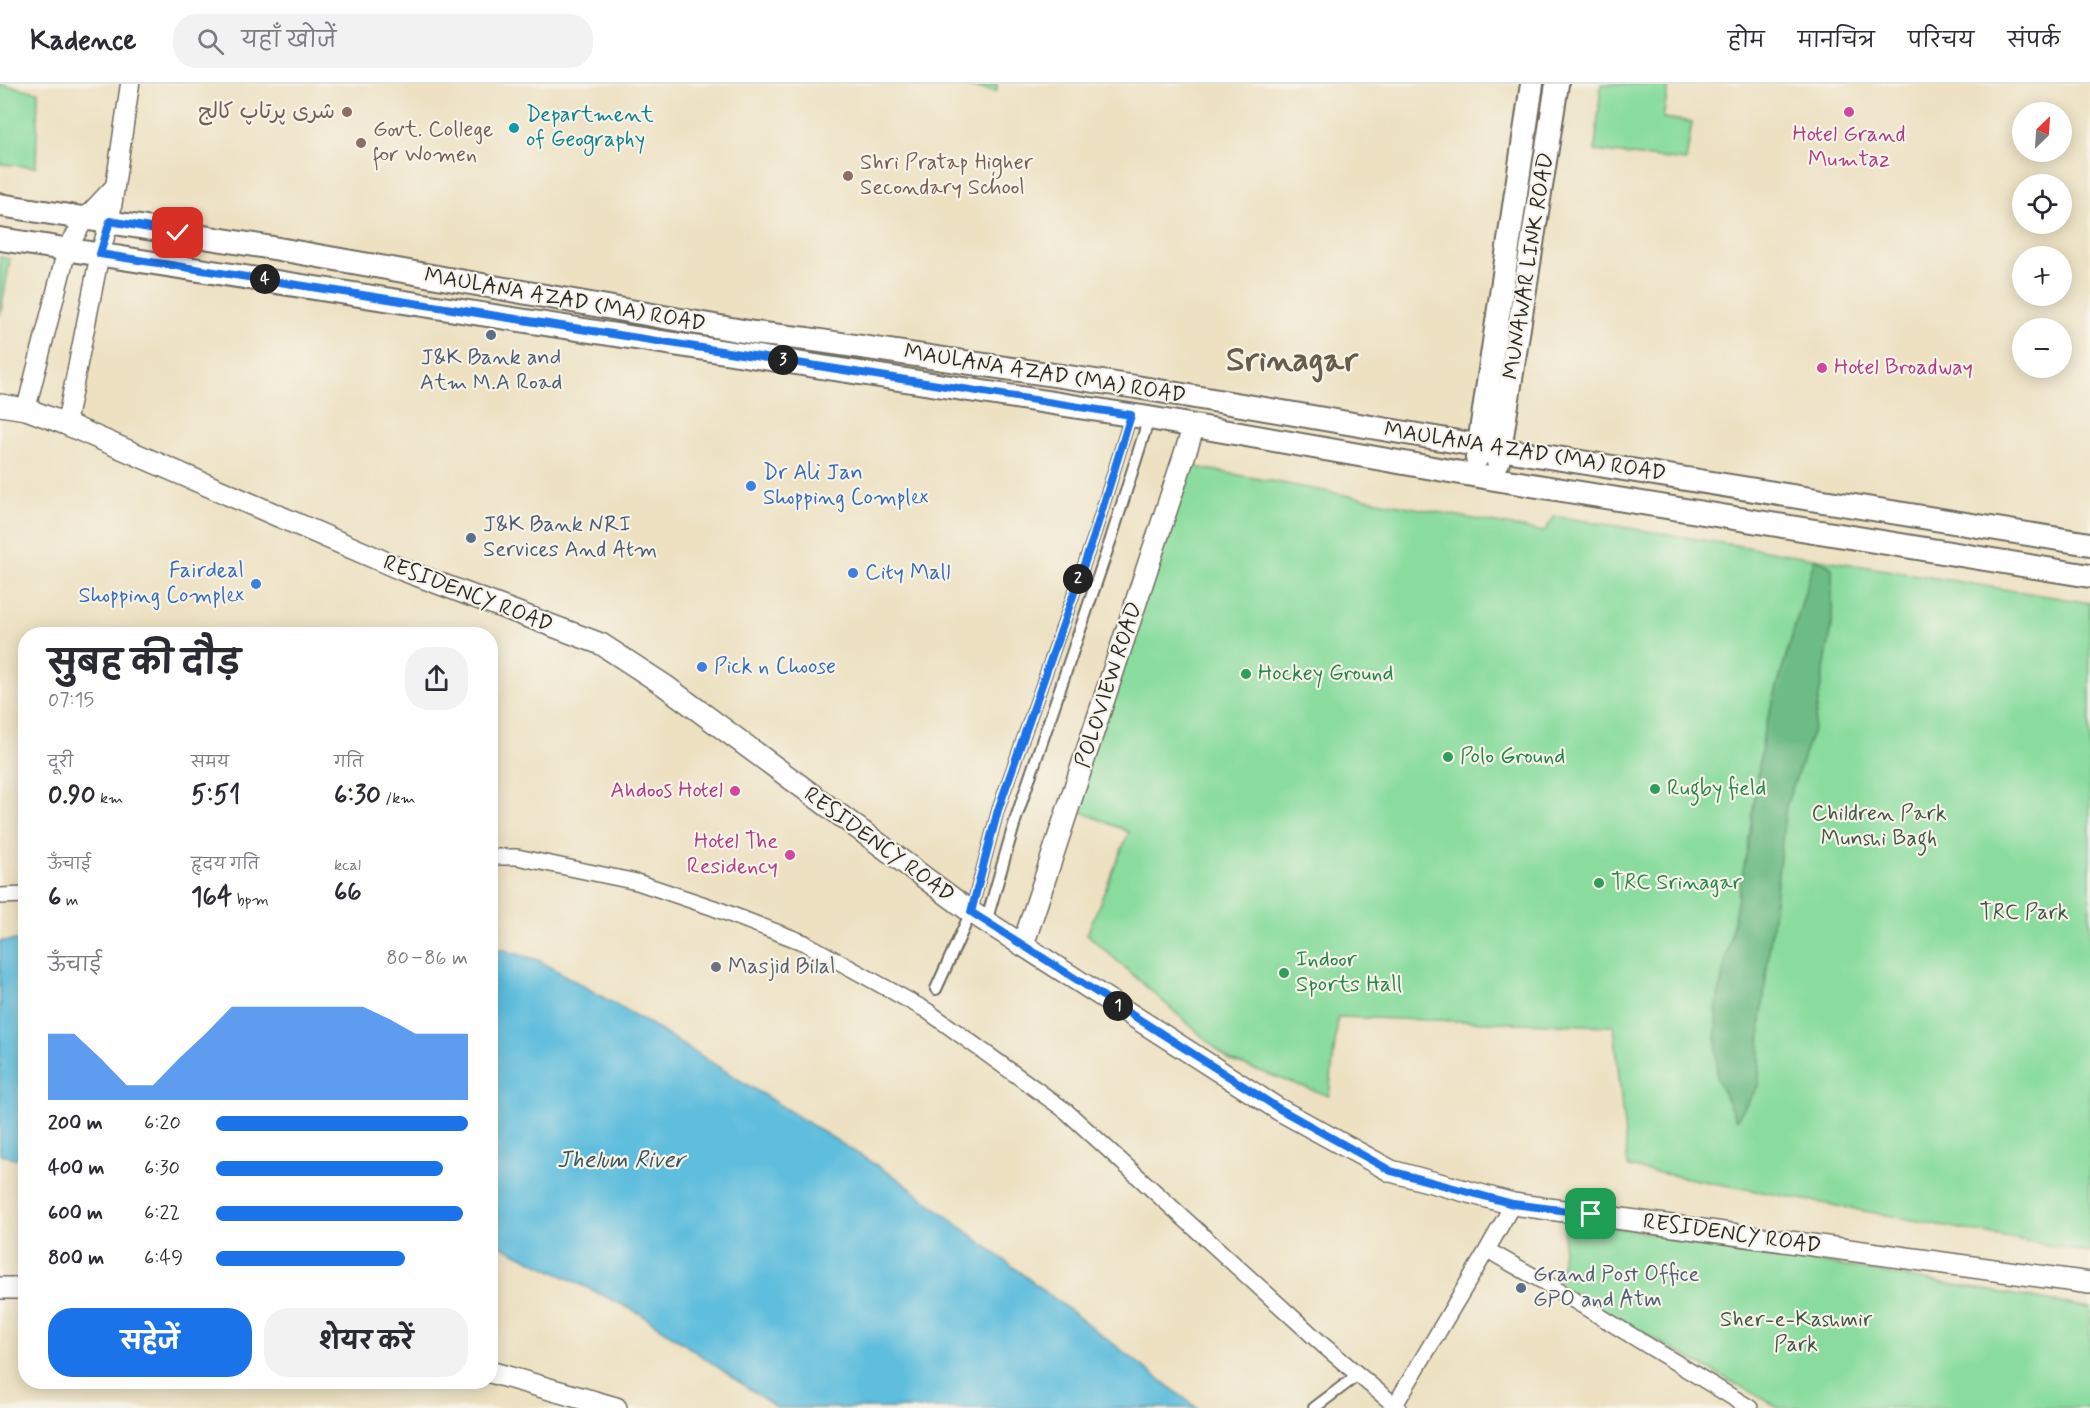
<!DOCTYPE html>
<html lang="hi">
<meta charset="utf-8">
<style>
:root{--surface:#fff;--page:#f2f2f3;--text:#2b2b33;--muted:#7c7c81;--line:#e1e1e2;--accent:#1a73e8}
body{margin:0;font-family:Mynerve,"Playpen Sans Arabic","Playpen Sans Deva",sans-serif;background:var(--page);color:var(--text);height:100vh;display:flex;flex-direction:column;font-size:22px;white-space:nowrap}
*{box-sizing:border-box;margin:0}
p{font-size:20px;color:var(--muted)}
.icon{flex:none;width:33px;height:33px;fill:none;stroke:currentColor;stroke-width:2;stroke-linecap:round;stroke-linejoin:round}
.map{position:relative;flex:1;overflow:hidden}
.panel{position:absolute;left:18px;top:543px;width:480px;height:762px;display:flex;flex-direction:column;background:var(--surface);border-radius:24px;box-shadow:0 3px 15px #0003}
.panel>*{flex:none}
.needle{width:39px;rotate:25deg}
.buttons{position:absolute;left:2012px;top:18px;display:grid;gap:12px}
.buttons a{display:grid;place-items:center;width:60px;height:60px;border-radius:50%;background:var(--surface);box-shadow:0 3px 15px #0003;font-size:30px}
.pin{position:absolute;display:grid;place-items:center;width:51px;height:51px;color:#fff;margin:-26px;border-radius:12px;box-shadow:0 3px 9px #0006}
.km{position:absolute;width:30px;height:30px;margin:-15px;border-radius:50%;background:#222;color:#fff;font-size:16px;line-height:30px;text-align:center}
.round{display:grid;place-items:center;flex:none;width:63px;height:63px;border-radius:24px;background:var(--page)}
.overview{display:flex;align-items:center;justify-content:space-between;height:102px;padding:0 30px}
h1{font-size:33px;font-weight:700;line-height:45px}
.metrics{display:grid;grid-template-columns:repeat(3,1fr);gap:9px;height:102px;padding:6px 30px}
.metrics div{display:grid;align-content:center}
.metrics b{font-size:26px;font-weight:700}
.metrics small{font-size:16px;font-weight:400}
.metrics p{font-size:16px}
.chart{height:168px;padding:12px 30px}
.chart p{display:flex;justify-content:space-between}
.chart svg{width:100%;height:108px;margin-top:6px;fill:var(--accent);opacity:.7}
.cta{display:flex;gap:12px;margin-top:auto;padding:12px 30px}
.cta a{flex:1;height:69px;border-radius:24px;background:var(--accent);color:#fff;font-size:24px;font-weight:700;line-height:69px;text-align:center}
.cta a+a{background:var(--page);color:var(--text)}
ul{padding:0 30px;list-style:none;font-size:20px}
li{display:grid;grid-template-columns:96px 72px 1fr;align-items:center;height:45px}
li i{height:15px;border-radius:8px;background:var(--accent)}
header{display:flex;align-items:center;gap:36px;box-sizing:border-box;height:84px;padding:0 30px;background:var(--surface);border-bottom:2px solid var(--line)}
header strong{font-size:28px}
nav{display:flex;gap:33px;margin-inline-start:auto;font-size:21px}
.search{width:420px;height:54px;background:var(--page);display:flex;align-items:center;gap:15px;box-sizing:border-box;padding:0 21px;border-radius:24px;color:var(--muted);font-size:22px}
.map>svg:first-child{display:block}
.green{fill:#89dc9e;stroke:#5a8464;stroke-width:1.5}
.forest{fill:#6ebc85;stroke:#4c7458;stroke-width:1.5}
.water{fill:#5fbddd;stroke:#457484;stroke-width:1.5}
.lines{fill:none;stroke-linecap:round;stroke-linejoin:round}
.pedestrian-casing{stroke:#6f6b60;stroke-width:14}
.minor-casing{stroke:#6f6b60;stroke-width:18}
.tertiary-casing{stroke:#6f6b60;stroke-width:21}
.secondary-casing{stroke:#6f6b60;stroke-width:24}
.primary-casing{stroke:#6f6b60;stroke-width:26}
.pedestrian{stroke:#fff;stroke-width:10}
.minor{stroke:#fff;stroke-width:15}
.tertiary{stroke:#fff;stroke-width:18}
.secondary{stroke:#fff;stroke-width:21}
.primary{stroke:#fff;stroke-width:22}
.route-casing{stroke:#fff;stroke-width:12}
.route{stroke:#1a73e8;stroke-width:8}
.education-dot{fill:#8d6e63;stroke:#f7f3e8;stroke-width:2}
.hotel-dot{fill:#d1479c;stroke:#f7f3e8;stroke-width:2}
.culture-dot{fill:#0f9aa8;stroke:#f7f3e8;stroke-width:2}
.service-dot{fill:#5c6f8a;stroke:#f7f3e8;stroke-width:2}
.shop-dot{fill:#3f7fe0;stroke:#f7f3e8;stroke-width:2}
.leisure-dot{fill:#2e9e5b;stroke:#f7f3e8;stroke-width:2}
.worship-dot{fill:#6b7280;stroke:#f7f3e8;stroke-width:2}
.labels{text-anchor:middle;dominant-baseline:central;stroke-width:4.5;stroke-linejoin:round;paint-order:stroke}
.education-label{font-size:22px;fill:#785e54;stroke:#f7f3e8;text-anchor:start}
.culture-label{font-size:22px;fill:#0d838f;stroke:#f7f3e8;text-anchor:start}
.hotel-label{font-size:22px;fill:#b23c85;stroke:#f7f3e8;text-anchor:end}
.street-label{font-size:22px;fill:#2b2b2b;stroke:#f7f3e8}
.service-label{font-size:22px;fill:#4e5e75;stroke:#f7f3e8;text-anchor:start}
.shop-label{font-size:22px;fill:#366cbe;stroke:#f7f3e8;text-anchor:start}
.leisure-label{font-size:22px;fill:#27864d;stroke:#f7f3e8;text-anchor:start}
.park-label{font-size:22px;fill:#425748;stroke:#f7f3e8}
.worship-label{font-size:22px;fill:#5b616d;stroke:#f7f3e8;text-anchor:start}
.water-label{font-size:24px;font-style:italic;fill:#3b5760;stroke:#f7f3e8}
.town-label{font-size:34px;font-weight:bold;fill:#685c4d;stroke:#f7f3e8}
</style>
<header>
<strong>Kadence</strong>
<div class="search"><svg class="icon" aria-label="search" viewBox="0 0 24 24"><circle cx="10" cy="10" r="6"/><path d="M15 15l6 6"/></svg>यहाँ खोजें</div>
<nav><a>होम</a><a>मानचित्र</a><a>परिचय</a><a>संपर्क</a></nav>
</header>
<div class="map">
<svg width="2090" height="1324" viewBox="0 0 2090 1324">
<rect width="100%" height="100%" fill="#f7f3e8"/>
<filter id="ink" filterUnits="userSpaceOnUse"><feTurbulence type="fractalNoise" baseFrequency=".0167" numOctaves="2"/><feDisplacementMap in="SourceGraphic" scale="12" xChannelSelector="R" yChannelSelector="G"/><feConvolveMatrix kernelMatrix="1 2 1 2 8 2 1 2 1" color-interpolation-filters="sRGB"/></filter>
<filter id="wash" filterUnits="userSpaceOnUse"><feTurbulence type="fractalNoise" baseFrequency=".008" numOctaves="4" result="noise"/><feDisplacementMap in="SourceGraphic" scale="24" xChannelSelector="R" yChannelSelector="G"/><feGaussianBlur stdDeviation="1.35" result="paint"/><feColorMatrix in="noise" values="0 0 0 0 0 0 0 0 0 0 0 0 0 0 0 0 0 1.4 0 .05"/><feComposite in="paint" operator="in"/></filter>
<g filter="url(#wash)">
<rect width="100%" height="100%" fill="#ede1c2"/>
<!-- green -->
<path class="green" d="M0,0L38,8L36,83L0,80Z
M953,0H997V7Z
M1601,0H1669L1663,34L1692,38L1686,77L1595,67Z
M0,173L10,175L0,233Z
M1174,379L1544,448L1555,432L2090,519V1169L1628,1083L1614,942L1338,933L1329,1012L1229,976L1087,850L1129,748L1066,721Z
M1566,1135L2090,1224V1324H1780L1559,1203Z"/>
<!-- forest -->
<path class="forest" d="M1815,474L1832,484V542L1813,646L1786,722L1761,936L1759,1001L1736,1036L1717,994L1716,926L1748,762L1764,647Z"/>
<!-- water -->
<path class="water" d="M25,856H26L25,1076L0,1071V857Z
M490,862L538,876L648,939L897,1094L1197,1324H777L639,1229L491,1157Z"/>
</g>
<g filter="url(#ink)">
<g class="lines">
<defs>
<path id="pedestrian" d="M986,838L1016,734L1111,455L1149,334
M936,905L971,828L998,726L1094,452L1131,331
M1314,1324L1359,1290"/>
<path id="minor" d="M490,773H517L637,798L714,824L805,859L926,926L1066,1027L1324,1262L1398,1324
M0,812L26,811
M1513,1120L1487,1166L1544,1198L1750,1324
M1395,1321L1487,1166"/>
<path id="tertiary" d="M26,325L67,165L86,133L115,102
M66,340L100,169L110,137L130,0"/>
<path id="secondary" d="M0,321L26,325L66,340L403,486L601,560L664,601L971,828L1278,1025L1391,1087L1513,1120L2090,1199
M1023,861L1194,342
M0,1204H26
M490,1288L616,1324"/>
<path id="primary" d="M0,121L273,164L754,249L807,255L1136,303L1500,365L2090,460
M0,155L1149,334L1495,395L2090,492
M1477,374L1532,0
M1498,378L1557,0"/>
</defs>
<!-- pedestrian casing -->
<use href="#pedestrian" class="pedestrian-casing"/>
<!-- minor casing -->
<use href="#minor" class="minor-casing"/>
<!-- tertiary casing -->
<use href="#tertiary" class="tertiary-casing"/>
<!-- secondary casing -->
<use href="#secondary" class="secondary-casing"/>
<!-- primary casing -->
<use href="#primary" class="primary-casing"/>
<!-- pedestrian -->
<use href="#pedestrian" class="pedestrian"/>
<!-- minor -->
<use href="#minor" class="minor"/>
<!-- tertiary -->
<use href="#tertiary" class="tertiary"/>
<!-- secondary -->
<use href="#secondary" class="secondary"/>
<!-- primary -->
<use href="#primary" class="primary"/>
</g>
</g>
<g class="lines" filter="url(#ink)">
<defs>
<path id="route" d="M178,149L110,137L100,170L1131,331L1094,452L998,726L971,828L1278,1024L1391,1087L1513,1120L1591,1130"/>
</defs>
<!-- route casing -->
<use href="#route" class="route-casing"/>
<!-- route -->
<use href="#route" class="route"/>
</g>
<!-- markers -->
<g class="education-dot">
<circle cx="347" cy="28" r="6"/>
<circle cx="361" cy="59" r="6"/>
<circle cx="848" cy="92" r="6"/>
</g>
<g class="hotel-dot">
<circle cx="1849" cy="28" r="6"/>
<circle cx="1822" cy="284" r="6"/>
<circle cx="735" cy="707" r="6"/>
<circle cx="790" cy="771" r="6"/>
</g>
<circle class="culture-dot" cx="514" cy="44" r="6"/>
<g class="service-dot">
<circle cx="491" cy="251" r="6"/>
<circle cx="471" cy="454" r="6"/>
<circle cx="1521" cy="1204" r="6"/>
</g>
<g class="shop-dot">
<circle cx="751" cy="402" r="6"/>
<circle cx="853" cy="489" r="6"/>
<circle cx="256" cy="500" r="6"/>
<circle cx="702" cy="583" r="6"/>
</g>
<g class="leisure-dot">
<circle cx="1246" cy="590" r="6"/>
<circle cx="1448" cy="673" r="6"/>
<circle cx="1655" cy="705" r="6"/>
<circle cx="1599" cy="799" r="6"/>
<circle cx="1284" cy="889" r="6"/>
</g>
<circle class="worship-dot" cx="716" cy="883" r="6"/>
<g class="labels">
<!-- education labels -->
<g class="education-label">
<text x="335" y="28" text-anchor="end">شری پرتاپ کالج</text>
<text x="373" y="46">Govt. College<tspan x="373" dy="25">for Women</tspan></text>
<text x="860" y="79">Shri Pratap Higher<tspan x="860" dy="25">Secondary School</tspan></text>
</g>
<!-- culture labels -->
<g class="culture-label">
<text x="526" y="31">Department<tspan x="526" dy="25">of Geography</tspan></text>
</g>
<!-- hotel labels -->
<g class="hotel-label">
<text x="1849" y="51" text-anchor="middle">Hotel Grand<tspan x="1849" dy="25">Mumtaz</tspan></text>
<text x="1834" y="284" text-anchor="start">Hotel Broadway</text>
<text x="723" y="707">Ahdoos Hotel</text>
<text x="778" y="758">Hotel The<tspan x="778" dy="25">Residency</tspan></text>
</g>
<!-- street labels -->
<g class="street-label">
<text transform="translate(1529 182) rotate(-81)">MUNAWAR LINK ROAD</text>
<text transform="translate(565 216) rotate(10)">MAULANA AZAD (MA) ROAD</text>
<text transform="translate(1045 290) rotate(9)">MAULANA AZAD (MA) ROAD</text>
<text transform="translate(1525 368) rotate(9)">MAULANA AZAD (MA) ROAD</text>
<text transform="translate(468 510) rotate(21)">RESIDENCY ROAD</text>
<text transform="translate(1109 601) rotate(-72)">POLOVIEW ROAD</text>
<text transform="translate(879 761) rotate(36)">RESIDENCY ROAD</text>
<text transform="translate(1732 1150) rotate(8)">RESIDENCY ROAD</text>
</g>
<!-- service labels -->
<g class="service-label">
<text x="491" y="274" text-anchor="middle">J&amp;K Bank and<tspan x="491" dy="25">Atm M.A Road</tspan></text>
<text x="483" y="441">J&amp;K Bank NRI<tspan x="483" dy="25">Services And Atm</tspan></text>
<text x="1533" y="1191">Grand Post Office<tspan x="1533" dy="25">GPO and Atm</tspan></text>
</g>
<!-- shop labels -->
<g class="shop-label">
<text x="763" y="389">Dr Ali Jan<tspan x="763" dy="25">Shopping Complex</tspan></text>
<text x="244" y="487" text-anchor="end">Fairdeal<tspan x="244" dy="25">Shopping Complex</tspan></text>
<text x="865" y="489">City Mall</text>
<text x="714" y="583">Pick n Choose</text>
</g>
<!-- leisure labels -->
<g class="leisure-label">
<text x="1258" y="590">Hockey Ground</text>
<text x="1460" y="673">Polo Ground</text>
<text x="1667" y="705">Rugby field</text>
<text x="1611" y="799">TRC Srinagar</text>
<text x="1296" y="876">Indoor<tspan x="1296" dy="25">Sports Hall</tspan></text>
</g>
<!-- park labels -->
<g class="park-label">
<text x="1879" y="730">Children Park<tspan x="1879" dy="25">Munshi Bagh</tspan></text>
<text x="2024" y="829">TRC Park</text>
<text x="1796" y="1236">Sher-e-Kashmir<tspan x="1796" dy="25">Park</tspan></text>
</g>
<!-- worship labels -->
<g class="worship-label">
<text x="728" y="883">Masjid Bilal</text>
</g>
<!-- water labels -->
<g class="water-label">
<text x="621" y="1076">Jhelum River</text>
</g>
<!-- town labels -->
<g class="town-label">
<text x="1292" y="276">Srinagar</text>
</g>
</g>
</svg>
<div class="buttons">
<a><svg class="needle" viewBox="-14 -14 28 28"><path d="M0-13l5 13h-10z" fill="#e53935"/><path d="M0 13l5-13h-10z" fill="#7c7c81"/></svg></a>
<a><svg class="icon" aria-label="locate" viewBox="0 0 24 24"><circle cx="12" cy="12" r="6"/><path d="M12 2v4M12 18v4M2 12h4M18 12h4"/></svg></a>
<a>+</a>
<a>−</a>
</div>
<div class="pin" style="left:1591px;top:1130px;background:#1e9e55"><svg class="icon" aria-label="arrive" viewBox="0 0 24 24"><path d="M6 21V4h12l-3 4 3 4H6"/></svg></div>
<div class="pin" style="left:178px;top:149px;background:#d93025"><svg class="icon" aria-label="check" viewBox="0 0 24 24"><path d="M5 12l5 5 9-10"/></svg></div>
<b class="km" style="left:1118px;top:922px">1</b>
<b class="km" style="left:1078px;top:495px">2</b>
<b class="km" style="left:783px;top:276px">3</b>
<b class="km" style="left:265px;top:195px">4</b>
<section class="panel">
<div class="overview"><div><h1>सुबह की दौड़</h1><p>07:15</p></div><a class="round"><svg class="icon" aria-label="share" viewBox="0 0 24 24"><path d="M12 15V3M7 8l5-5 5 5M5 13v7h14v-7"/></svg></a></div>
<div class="metrics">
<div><p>दूरी</p><b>0.90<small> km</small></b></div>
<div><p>समय</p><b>5:51</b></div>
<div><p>गति</p><b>6:30<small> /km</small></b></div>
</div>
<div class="metrics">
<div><p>ऊँचाई</p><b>6<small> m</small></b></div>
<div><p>हृदय गति</p><b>164<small> bpm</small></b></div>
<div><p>kcal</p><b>66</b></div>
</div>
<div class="chart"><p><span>ऊँचाई</span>80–86 m</p>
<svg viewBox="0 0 160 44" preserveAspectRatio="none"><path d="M0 44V17L10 17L20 27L30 38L40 38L50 27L60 17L70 6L80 6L90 6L100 6L110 6L120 6L130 11L140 17L150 17L160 17V44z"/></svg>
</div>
<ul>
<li><b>200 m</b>6:20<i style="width:100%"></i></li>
<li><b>400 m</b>6:30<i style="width:90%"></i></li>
<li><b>600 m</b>6:22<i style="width:98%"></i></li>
<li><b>800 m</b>6:49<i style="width:75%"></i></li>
</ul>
<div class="cta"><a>सहेजें</a><a>शेयर करें</a></div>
</section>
</div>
